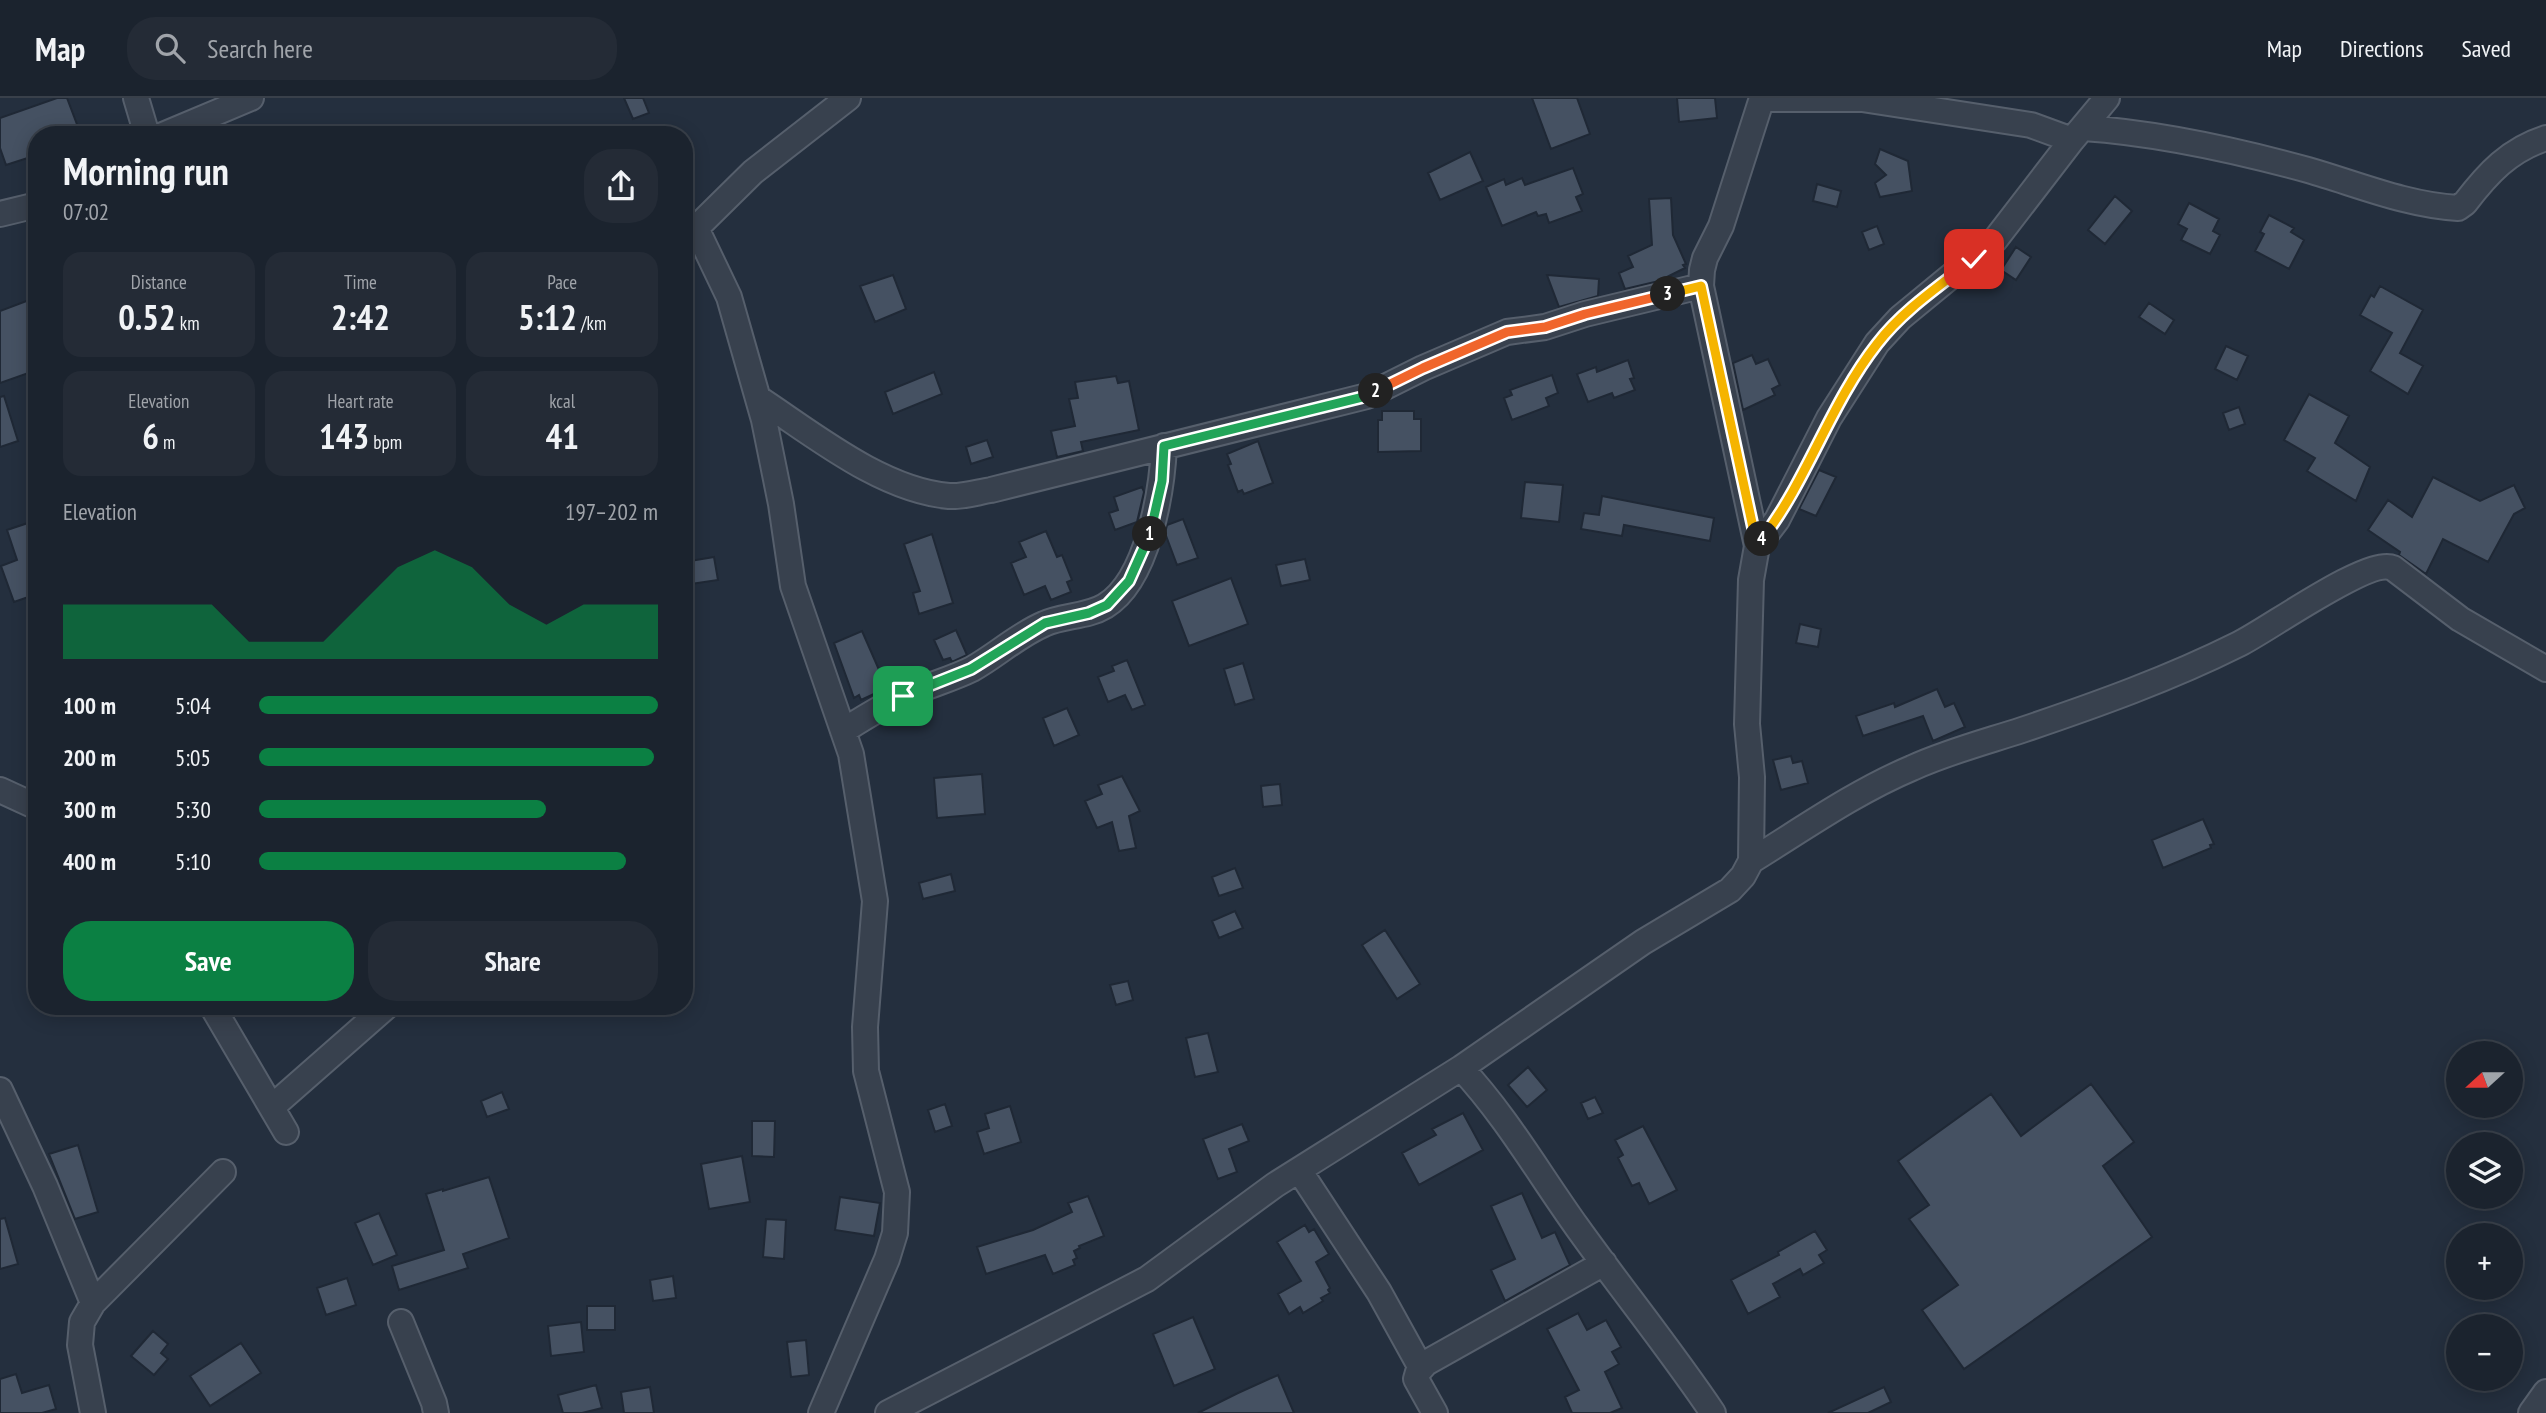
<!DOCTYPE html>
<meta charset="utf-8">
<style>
:root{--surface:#1b232e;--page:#242b36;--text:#f1f3f6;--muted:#a0a4aa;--line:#39404a;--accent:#0b8043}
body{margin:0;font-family:"PT Sans Narrow",sans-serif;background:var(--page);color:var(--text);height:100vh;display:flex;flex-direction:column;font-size:26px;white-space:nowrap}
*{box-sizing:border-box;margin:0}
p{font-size:23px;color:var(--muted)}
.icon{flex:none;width:38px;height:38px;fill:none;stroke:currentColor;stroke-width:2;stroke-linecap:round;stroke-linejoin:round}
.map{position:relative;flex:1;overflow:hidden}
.side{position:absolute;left:28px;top:28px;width:665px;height:889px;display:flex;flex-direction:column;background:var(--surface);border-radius:28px;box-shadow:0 4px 18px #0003,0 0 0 2px var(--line)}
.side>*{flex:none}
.needle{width:46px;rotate:249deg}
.tools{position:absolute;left:2446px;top:943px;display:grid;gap:14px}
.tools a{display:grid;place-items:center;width:77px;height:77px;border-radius:50%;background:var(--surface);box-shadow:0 4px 18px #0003,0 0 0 2px var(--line);font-size:35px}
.pin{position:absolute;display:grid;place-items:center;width:60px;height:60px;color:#fff;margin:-30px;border-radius:14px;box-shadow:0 4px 10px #0006}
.km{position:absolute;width:35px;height:35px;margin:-18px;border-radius:50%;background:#222;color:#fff;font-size:19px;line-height:35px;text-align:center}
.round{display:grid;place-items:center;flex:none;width:74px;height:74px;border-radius:28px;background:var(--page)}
.overview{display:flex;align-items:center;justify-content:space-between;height:119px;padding:0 35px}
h1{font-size:38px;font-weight:800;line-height:52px}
.figures{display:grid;grid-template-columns:repeat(3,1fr);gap:10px;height:119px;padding:7px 35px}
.figures div{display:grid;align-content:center;border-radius:18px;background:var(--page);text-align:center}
.figures b{font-size:35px;font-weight:800}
.figures small{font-size:19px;font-weight:400}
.figures p{font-size:19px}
.chart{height:196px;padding:14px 35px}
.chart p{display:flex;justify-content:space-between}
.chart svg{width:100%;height:126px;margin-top:7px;fill:var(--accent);opacity:.7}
.primary-button{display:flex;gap:14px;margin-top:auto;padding:14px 35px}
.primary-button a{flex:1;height:80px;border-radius:28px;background:var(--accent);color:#fff;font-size:28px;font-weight:800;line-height:80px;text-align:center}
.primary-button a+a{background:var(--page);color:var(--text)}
ul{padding:0 35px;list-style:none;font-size:23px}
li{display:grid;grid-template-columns:112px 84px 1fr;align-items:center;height:52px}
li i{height:18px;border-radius:9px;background:var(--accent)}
header{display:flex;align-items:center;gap:42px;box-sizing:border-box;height:98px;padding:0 35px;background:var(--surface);border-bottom:2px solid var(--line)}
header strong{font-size:33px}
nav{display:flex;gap:38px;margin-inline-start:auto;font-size:24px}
.search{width:490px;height:63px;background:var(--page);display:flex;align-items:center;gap:18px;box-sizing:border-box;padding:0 24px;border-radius:28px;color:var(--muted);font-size:26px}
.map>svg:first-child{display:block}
.building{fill:#455162;stroke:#1f2835;stroke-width:2}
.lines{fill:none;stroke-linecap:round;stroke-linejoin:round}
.street-casing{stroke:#565f6c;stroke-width:28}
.street{stroke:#38414e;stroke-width:24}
.split-1-casing{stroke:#fff;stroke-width:14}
.split-2-casing{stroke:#fff;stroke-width:14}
.split-3-casing{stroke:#fff;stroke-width:14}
.split-4-casing{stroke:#fff;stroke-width:14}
.split-5-casing{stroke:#fff;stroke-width:14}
.split-1{stroke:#22a559;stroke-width:9}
.split-2{stroke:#22a559;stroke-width:9}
.split-3{stroke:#f0652b;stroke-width:9}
.split-4{stroke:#f5b400;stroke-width:9}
.split-5{stroke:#f5b400;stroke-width:9}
</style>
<header>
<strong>Map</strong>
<div class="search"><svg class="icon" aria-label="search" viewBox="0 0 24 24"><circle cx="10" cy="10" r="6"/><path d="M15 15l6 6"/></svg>Search here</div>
<nav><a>Map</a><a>Directions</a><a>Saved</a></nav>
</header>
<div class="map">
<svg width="2546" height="1315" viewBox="0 0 2546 1315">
<rect width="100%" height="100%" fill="#242f3e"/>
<!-- building -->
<path class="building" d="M57,0H67L81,37H37V57L6,67L0,50V20Z
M624,0H643L649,15L633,21Z
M1532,0H1577L1590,36L1551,51Z
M1677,0H1715L1717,20L1679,24Z
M1880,51L1908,63L1912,93L1880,99L1875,85L1886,77L1875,66Z
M1470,54L1483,83L1440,102L1428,75Z
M1573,70L1583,96L1576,99L1582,113L1549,125L1546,116L1538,118L1536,114L1502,128L1486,89L1504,81L1506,87L1522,80L1525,87Z
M1817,86L1841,93L1837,109L1813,103Z
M2115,98L2132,113L2105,146L2088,132Z
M1671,100L1673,137L1686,166L1683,167L1685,170L1659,183L1625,191L1619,175L1633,169L1628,158L1652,147L1649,101Z
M2189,105L2219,121L2213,133L2220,137L2210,156L2181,142L2187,131L2178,126Z
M2269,117L2294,130L2291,134L2304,142L2289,171L2255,153L2264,136L2260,134Z
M1877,128L1884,146L1869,152L1862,134Z
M2016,149L2031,159L2016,182L2001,172Z
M893,177L906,211L875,224L860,188Z
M1547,177L1599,181L1598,198L1559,209Z
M2380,188L2423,212L2400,255L2423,268L2408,296L2370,273L2392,235L2360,217L2371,197L2374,199Z
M37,199V272L0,285V213Z
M2149,205L2174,222L2165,236L2139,219Z
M2226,248L2248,258L2237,282L2215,271Z
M1752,257L1756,266L1768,261L1780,287L1772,291L1775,297L1743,312L1733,265Z
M1628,262L1634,280L1630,281L1635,292L1614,300L1612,295L1588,304L1577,276L1596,269L1597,274Z
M934,274L942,296L893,316L885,294Z
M1552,277L1558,295L1546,300L1549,308L1512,322L1504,300L1512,297L1510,292Z
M1116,278L1118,285L1129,283L1139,332L1081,344L1083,353L1057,359L1051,333L1075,328L1069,301L1078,300L1075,284Z
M2309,296L2349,318L2335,345L2370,369L2356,403L2307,373L2315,360L2284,342Z
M4,298L18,343L0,349V299Z
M2239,309L2245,326L2229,332L2223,315Z
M1382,313H1414V321H1421V353L1378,354V322H1382Z
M987,342L993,359L971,366L966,349Z
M1258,343L1273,385L1244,396L1242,392L1238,394L1228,367L1231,366L1227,356Z
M1819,372L1836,379L1816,418L1799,411Z
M2433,379L2480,403L2514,387L2525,410L2514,416L2488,464L2443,441L2426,476L2399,457L2400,454L2368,432L2388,402L2412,419Z
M1525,384L1563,387L1559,424L1521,420Z
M1142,389L1144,394L1137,424L1115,432L1109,415L1118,412L1114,399Z
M1602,398L1714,420L1710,443L1624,427L1622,438L1581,431L1584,415L1599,417Z
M1183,421L1198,460L1177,467L1165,435L1167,427Z
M37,422V496L14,504L1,468L17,462L7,432Z
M1046,433L1057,459L1062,457L1072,482L1067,484L1071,494L1051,502L1045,488L1024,497L1011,465L1026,459L1019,444Z
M932,436L953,505L919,516L913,495L920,493L904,446Z
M714,459L718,482L684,487V464Z
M1305,461L1310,482L1281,488L1276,467Z
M1231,480L1248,526L1189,548L1172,503Z
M1800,526L1821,531L1818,549L1796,545Z
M956,532L967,557L952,564L950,560L943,562L934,542Z
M862,533L887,590L861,602L859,597L854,600L834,545Z
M1127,562L1145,607L1132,612L1125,597L1108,604L1098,579L1114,573L1112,568Z
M1243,565L1254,601L1235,607L1224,571Z
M1937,591L1945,609L1954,605L1965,629L1933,643L1923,618L1863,638L1856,618L1894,605L1895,609Z
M1067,610L1079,637L1054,648L1043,620Z
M1791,658L1793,665L1802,663L1808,685L1781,692L1773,662Z
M982,676L985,716L937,720L934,680Z
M1122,678L1140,713L1129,718L1136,750L1119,753L1112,724L1097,730L1085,703L1102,696L1098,687Z
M1280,686L1282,707L1263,709L1261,688Z
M2203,721L2214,746L2210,747L2211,750L2163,770L2152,742Z
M1235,770L1243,790L1219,798L1212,779Z
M951,776L955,793L923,801L919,785Z
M1235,813L1243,830L1219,840L1212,823Z
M1385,832L1420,886L1397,901L1362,847Z
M1128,883L1133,902L1116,907L1110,887Z
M1208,935L1218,974L1195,979L1186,940Z
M1528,969L1547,992L1527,1009L1508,987Z
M2091,986L2134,1044L2103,1068L2152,1139L1964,1271L1922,1212L1958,1187L1909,1121L1929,1107L1898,1063L1991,996L2021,1038Z
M502,994L509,1011L487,1019L481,1003Z
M1595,999L1603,1015L1588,1021L1581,1005Z
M945,1006L952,1028L935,1034L928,1012Z
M1010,1008L1021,1044L984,1056L977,1034L989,1030L985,1016Z
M1463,1015L1483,1052L1419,1087L1402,1055L1436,1037L1432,1031Z
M752,1023H775L774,1059L752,1058Z
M1242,1026L1249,1043L1229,1051L1237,1074L1218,1081L1203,1041Z
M1643,1028L1677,1092L1649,1106L1639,1085L1632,1088L1618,1060L1623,1057L1615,1042Z
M78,1047L98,1114L75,1121L49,1056Z
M742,1058L750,1104L709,1111L701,1066Z
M489,1079L509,1140L463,1156L468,1170L399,1192L392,1168L444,1152L426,1096L443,1091V1093Z
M1522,1095L1542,1140L1555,1134L1570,1167L1505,1203L1491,1172L1515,1161L1491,1108Z
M1088,1098L1104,1138L1079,1148L1080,1150L1074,1153L1077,1160L1073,1162L1075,1167L1053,1176L1045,1157L986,1176L977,1149L1033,1132L1072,1114L1068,1105Z
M840,1099L880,1105L874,1138L835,1132Z
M379,1115L397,1157L373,1167L355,1125Z
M5,1120L18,1166L0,1171V1121Z
M766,1121L786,1122L784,1161L763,1159Z
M1305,1127L1309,1134L1314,1131L1329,1156L1316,1164L1330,1190L1328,1192L1330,1195L1321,1200L1323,1203L1303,1215L1300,1209L1289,1216L1278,1196L1301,1183L1277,1144Z
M1815,1133L1827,1152L1819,1157L1824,1165L1803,1177L1800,1171L1773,1186L1780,1199L1748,1216L1731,1182L1779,1157L1778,1154Z
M673,1178L676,1200L653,1203L650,1182Z
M347,1180L356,1207L326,1217L317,1190Z
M587,1208H615V1232H587Z
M1578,1215L1587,1232L1606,1222L1621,1249L1612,1254L1619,1266L1605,1274L1622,1310L1610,1315H1572L1565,1299L1579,1292L1547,1231Z
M1193,1219L1215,1271L1174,1288L1153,1236Z
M581,1224L584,1254L551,1258L548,1228Z
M153,1233L168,1246L161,1255L168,1261L154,1277L131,1258Z
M806,1242L809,1277L791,1279L787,1244Z
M241,1245L261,1275L210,1308L190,1278Z
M16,1276L22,1295L49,1287L56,1311L42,1315H0V1281Z
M1278,1277L1294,1315H1198L1238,1295Z
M596,1287L602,1310L582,1315H563L558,1297Z
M650,1289L654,1315H624L621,1294Z
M1884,1289L1891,1304L1868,1315H1828Z"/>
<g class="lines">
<defs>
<path id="street" d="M136,0L147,37
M1762,1H1862L2031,27L2072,42
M2083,30C2159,35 2235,52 2308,72C2357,86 2406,107 2458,110L2465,105C2488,75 2509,52 2546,40
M163,37L251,0
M0,116L37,107
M696,130L729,199L764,322L781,406L793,488L851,656L875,803L865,929L866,973L897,1094L895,1135L887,1161L821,1315
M685,141L753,74L848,0
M758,300C813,336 881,392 949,398C962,399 978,394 991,392L1367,298L1423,270L1507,234L1545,229L1585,216L1701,188
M1757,448L1701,188L1702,172L1705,160L1721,128L1762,0
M843,633C862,621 882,608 903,599C925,588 950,582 972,571C997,557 1018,537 1044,526C1064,517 1087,519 1105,508C1148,482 1162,393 1164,348
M0,692L37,709
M1751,763C1803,731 1855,694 1912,670C1947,654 1985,644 2022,632C2096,607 2169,581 2239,546C2268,532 2368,459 2393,470L2460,521L2546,571
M212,908L286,1034
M1461,970C1506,1018 1539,1076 1577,1129C1622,1192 1670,1251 1713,1315
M0,992L45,1088L93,1205
M272,1009L387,908
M1299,1072L1379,1194L1421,1270
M401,1224L434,1305L436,1315
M93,1315L80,1247L82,1224L93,1205L223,1074
M888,1315L1147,1181L1275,1087L1461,970L1643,844L1730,792L1743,778L1751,763L1752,679L1747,626L1751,482L1757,448L1777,422L1829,320L1877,245L1900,220L1995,142L2072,42L2107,0
M1435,1315L1416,1281L1418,1274L1426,1265L1604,1165
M2531,1315L2546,1294"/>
</defs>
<!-- street casing -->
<use href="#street" class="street-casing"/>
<!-- street -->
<use href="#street" class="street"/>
</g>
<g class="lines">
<defs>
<path id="split-1" d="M903,598L971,571L1045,525L1089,515L1107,507L1129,483L1150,436"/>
<path id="split-2" d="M1150,436L1162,383L1164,348L1367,298L1376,293"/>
<path id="split-3" d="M1376,293L1423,270L1507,234L1545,229L1585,216L1668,196"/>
<path id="split-4" d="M1668,196L1701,188L1757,448L1762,441"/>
<path id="split-5" d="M1762,441C1808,381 1830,306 1877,246C1903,212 1941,187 1974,161"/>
</defs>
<!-- split-1 casing -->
<use href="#split-1" class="split-1-casing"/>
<!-- split-2 casing -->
<use href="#split-2" class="split-2-casing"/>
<!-- split-3 casing -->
<use href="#split-3" class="split-3-casing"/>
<!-- split-4 casing -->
<use href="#split-4" class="split-4-casing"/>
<!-- split-5 casing -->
<use href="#split-5" class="split-5-casing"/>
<!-- split-1 -->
<use href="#split-1" class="split-1"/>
<!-- split-2 -->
<use href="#split-2" class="split-2"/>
<!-- split-3 -->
<use href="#split-3" class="split-3"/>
<!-- split-4 -->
<use href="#split-4" class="split-4"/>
<!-- split-5 -->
<use href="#split-5" class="split-5"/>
</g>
</svg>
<div class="tools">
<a><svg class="needle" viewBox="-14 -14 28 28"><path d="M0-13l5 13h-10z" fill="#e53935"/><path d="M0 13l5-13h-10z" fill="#a0a4aa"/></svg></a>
<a><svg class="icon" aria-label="layers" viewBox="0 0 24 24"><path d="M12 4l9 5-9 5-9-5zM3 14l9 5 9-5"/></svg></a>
<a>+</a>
<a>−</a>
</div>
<div class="pin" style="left:903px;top:598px;background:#1e9e55"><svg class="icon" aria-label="arrive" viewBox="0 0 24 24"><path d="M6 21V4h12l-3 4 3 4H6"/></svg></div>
<div class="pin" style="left:1974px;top:161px;background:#d93025"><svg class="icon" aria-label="check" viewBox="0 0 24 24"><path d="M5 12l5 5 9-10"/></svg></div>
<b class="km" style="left:1150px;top:436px">1</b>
<b class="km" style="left:1376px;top:293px">2</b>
<b class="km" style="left:1668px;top:196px">3</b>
<b class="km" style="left:1762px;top:441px">4</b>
<section class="side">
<div class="overview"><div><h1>Morning run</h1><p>07:02</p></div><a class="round"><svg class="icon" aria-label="share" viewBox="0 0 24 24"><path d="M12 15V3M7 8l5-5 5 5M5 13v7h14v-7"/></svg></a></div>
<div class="figures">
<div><p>Distance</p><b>0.52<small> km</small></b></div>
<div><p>Time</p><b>2:42</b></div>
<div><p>Pace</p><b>5:12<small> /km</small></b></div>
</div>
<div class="figures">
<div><p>Elevation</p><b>6<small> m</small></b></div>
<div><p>Heart rate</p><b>143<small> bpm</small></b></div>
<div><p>kcal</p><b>41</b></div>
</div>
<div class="chart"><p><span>Elevation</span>197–202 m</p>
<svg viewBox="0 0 160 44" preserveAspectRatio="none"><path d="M0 44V25L10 25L20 25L30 25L40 25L50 38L60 38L70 38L80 25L90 12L100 6L110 12L120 25L130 32L140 25L150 25L160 25V44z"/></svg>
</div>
<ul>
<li><b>100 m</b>5:04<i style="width:100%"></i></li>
<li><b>200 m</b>5:05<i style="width:99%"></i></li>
<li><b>300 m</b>5:30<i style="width:72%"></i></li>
<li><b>400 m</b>5:10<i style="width:92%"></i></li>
</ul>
<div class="primary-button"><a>Save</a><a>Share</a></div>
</section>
</div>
